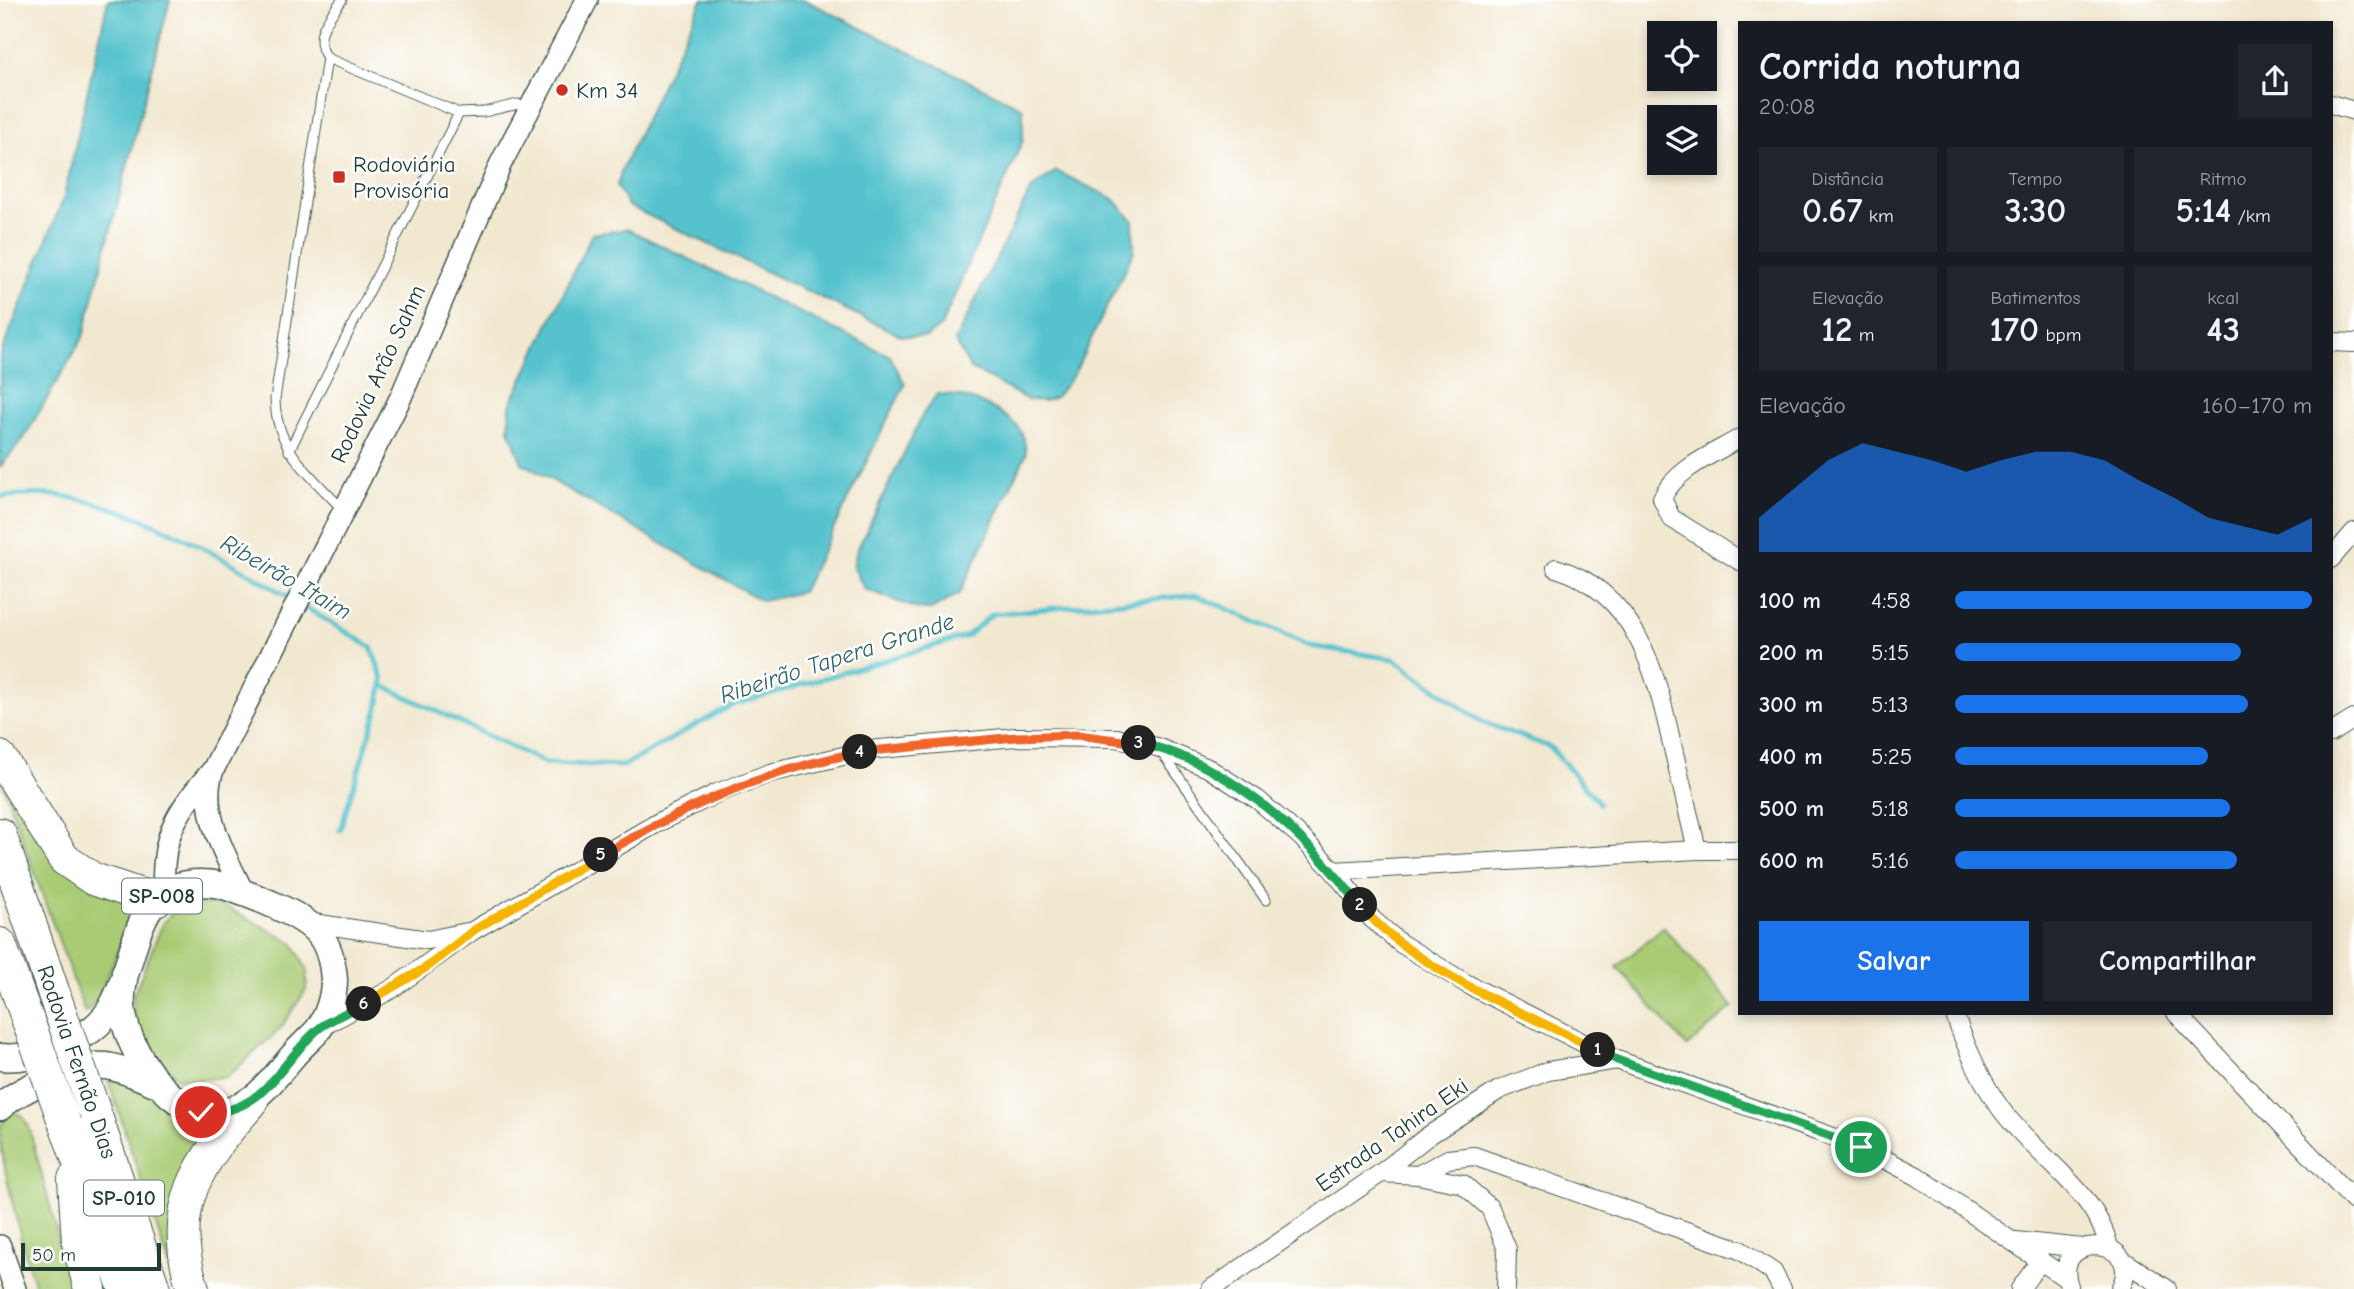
<!DOCTYPE html>
<html lang="pt">
<meta charset="utf-8">
<style>
:root{--surface:#171b24;--page:#20242c;--text:#f1f3f6;--muted:#9ea1a6;--accent:#1a73e8}
body{margin:0;font-family:"Comic Neue",sans-serif;background:var(--page);color:var(--text);height:100vh;display:flex;flex-direction:column;font-size:26px;white-space:nowrap}
*{box-sizing:border-box;margin:0}
p{font-size:23px;color:var(--muted)}
.icon{flex:none;width:38px;height:38px;fill:none;stroke:currentColor;stroke-width:2;stroke-linecap:round;stroke-linejoin:round}
.map{position:relative;flex:1;overflow:hidden}
.details{position:absolute;left:1738px;top:21px;width:595px;height:994px;display:flex;flex-direction:column;background:var(--surface);border-radius:0px;box-shadow:0 4px 10px #0003}
.details>*{flex:none}
.buttons{position:absolute;left:1647px;top:21px;display:grid;gap:14px}
.buttons a{display:grid;place-items:center;width:70px;height:70px;border-radius:0px;background:var(--surface);box-shadow:0 4px 10px #0003;font-size:35px}
.scale{position:absolute;left:21px;bottom:18px;width:140px;box-sizing:border-box;padding-left:7px;border:4px solid #1f3d34;border-top:0;font-size:19px;line-height:24px;white-space:nowrap;color:#1f3d34;-webkit-text-stroke:5px #fff;paint-order:stroke}
.pin{position:absolute;display:grid;place-items:center;width:60px;height:60px;color:#fff;margin:-30px;border:4px solid #fff;border-radius:50%;box-shadow:0 2px 7px #0007}
.km{position:absolute;width:35px;height:35px;margin:-18px;border-radius:50%;background:#222;color:#fff;font-size:19px;line-height:35px;text-align:center}
.round{display:grid;place-items:center;flex:none;width:74px;height:74px;border-radius:0px;background:var(--page)}
.summary{display:flex;align-items:center;justify-content:space-between;height:119px;padding:0 21px}
h1{font-size:38px;font-weight:800;line-height:52px}
.figures{display:grid;grid-template-columns:repeat(3,1fr);gap:10px;height:119px;padding:7px 21px}
.figures div{display:grid;align-content:center;border-radius:0px;background:var(--page);text-align:center}
.figures b{font-size:35px;font-weight:800}
.figures small{font-size:19px;font-weight:400}
.figures p{font-size:19px}
.chart{height:196px;padding:14px 21px}
.chart p{display:flex;justify-content:space-between}
.chart svg{width:100%;height:126px;margin-top:7px;fill:var(--accent);opacity:.7}
.primary-button{display:flex;gap:14px;margin-top:auto;padding:14px 21px}
.primary-button a{flex:1;height:80px;border-radius:0px;background:var(--accent);color:#fff;font-size:28px;font-weight:800;line-height:80px;text-align:center}
.primary-button a+a{background:var(--page);color:var(--text)}
ul{padding:0 21px;list-style:none;font-size:23px}
li{display:grid;grid-template-columns:112px 84px 1fr;align-items:center;height:52px}
li i{height:18px;border-radius:9px;background:var(--accent)}
.map>svg:first-child{display:block}
.green{fill:#a9cb73;stroke:#648454;stroke-width:2}
.water{fill:#55c2cd;stroke:#3a8080;stroke-width:2}
.lines{fill:none;stroke-linecap:round;stroke-linejoin:round}
.stream{stroke:#55c2cd;stroke-width:5}
.service-casing{stroke:#3f574b;stroke-width:11}
.minor-casing{stroke:#3f574b;stroke-width:20}
.tertiary-casing{stroke:#3f574b;stroke-width:24}
.primary-casing{stroke:#3f574b;stroke-width:29}
.motorway-casing{stroke:#3f574b;stroke-width:34}
.service{stroke:#fff;stroke-width:9}
.minor{stroke:#fff;stroke-width:18}
.tertiary{stroke:#fff;stroke-width:21}
.primary{stroke:#fff;stroke-width:26}
.motorway{stroke:#fff;stroke-width:32}
.motorway-bridge-casing{stroke:#3f574b;stroke-width:34;stroke-linecap:butt}
.motorway-bridge{stroke:#fff;stroke-width:32}
.split-1-casing{stroke:#fff;stroke-width:14}
.split-2-casing{stroke:#fff;stroke-width:14}
.split-3-casing{stroke:#fff;stroke-width:14}
.split-4-casing{stroke:#fff;stroke-width:14}
.split-5-casing{stroke:#fff;stroke-width:14}
.split-6-casing{stroke:#fff;stroke-width:14}
.split-7-casing{stroke:#fff;stroke-width:14}
.split-1{stroke:#22a559;stroke-width:9}
.split-2{stroke:#f5b400;stroke-width:9}
.split-3{stroke:#22a559;stroke-width:9}
.split-4{stroke:#f0652b;stroke-width:9}
.split-5{stroke:#f0652b;stroke-width:9}
.split-6{stroke:#f5b400;stroke-width:9}
.split-7{stroke:#22a559;stroke-width:9}
.poi-dot{fill:#c8321e;stroke:#fff;stroke-width:2.5}
.labels{text-anchor:middle;dominant-baseline:central;stroke-width:5;stroke-linejoin:round;paint-order:stroke}
.shield{fill:#fff;stroke:#627771;stroke-width:2}
.shield-label{font-size:21px;font-weight:bold;fill:#1f3d34}
.poi-label{font-size:23px;fill:#1f3d34;stroke:#fff;text-anchor:start}
.street-label{font-size:23px;fill:#1f3d34;stroke:#fff}
.water-label{font-size:24px;font-style:italic;fill:#2f6562;stroke:#fff}
</style>
<div class="map">
<svg width="2354" height="1289" viewBox="0 0 2354 1289">
<rect width="100%" height="100%" fill="#fff"/>
<filter id="ink" filterUnits="userSpaceOnUse"><feTurbulence type="fractalNoise" baseFrequency=".0143" numOctaves="2"/><feDisplacementMap in="SourceGraphic" scale="14" xChannelSelector="R" yChannelSelector="G"/><feConvolveMatrix kernelMatrix="1 2 1 2 8 2 1 2 1" color-interpolation-filters="sRGB"/></filter>
<filter id="wash" filterUnits="userSpaceOnUse"><feTurbulence type="fractalNoise" baseFrequency=".00686" numOctaves="4" result="noise"/><feDisplacementMap in="SourceGraphic" scale="28" xChannelSelector="R" yChannelSelector="G"/><feGaussianBlur stdDeviation="1.57" result="paint"/><feColorMatrix in="noise" values="0 0 0 0 0 0 0 0 0 0 0 0 0 0 0 0 0 1.4 0 .05"/><feComposite in="paint" operator="in"/></filter>
<g filter="url(#wash)">
<rect width="100%" height="100%" fill="#f2e8d0"/>
<!-- green -->
<path class="green" d="M0,777L21,807L137,906L97,1001L85,1013Z
M211,903L230,909L293,943L307,970L306,990L280,1029L227,1077L193,1080L176,1077L144,1042L133,1013V996L162,925L170,915L196,904Z
M1663,927L1733,1007L1687,1047L1617,967Z
M108,1080H124L217,1126L186,1162L178,1191L177,1289Z
M13,1112L22,1115L29,1127L72,1289H36C25,1258 0,1159 0,1129C2,1121 7,1117 13,1112Z"/>
<!-- water -->
<path class="water" d="M108,0H170L83,337L24,438L0,467V356L64,197Z
M702,0H805L1023,108V140L941,326L926,337L902,336L628,206L617,186L622,169Z
M1056,171L1114,199L1133,221L1134,251L1074,374L1056,397L1045,401L1028,400L970,368L955,341L1031,189Z
M627,229L890,356L905,384L802,592L762,601L522,463L509,429L510,405L592,234Z
M937,394C964,394 1005,408 1021,432C1025,438 1025,447 1026,454L960,593L931,610L918,609L864,589L853,566L857,550L923,414Z"/>
<g class="lines">
<!-- stream -->
<path class="stream" d="M0,496C17,496 36,493 53,495C136,504 222,557 292,599
M300,604L371,647L383,680L378,708L340,830
M382,685L545,763L623,766L732,705L967,636L992,614L1196,595L1310,646L1394,659L1482,722L1550,747L1599,803"/>
</g>
</g>
<g filter="url(#ink)">
<g class="lines">
<defs>
<path id="service" d="M342,0C328,20 312,35 327,58L459,113L484,112L518,104
M327,58L275,399C276,450 310,474 343,510
M289,451L459,113
M1162,753L1266,900"/>
<path id="minor" d="M2331,104L2354,111
M2331,342L2354,343
M1740,438C1713,454 1676,469 1662,498L1671,518L1740,561
M2331,559L2354,532
M1556,568C1635,592 1655,669 1671,740C1680,777 1688,813 1697,850
M2331,733L2354,719
M1334,871L1697,850H1740
M306,922L428,940L467,932
M1954,1013C1966,1047 1980,1080 2001,1109C2034,1155 2096,1190 2109,1247
M2176,1013L2354,1201
M319,1028L392,989L474,930L659,822L717,793L770,773L869,750L1016,737L1117,738L1157,747L1208,768L1258,800L1301,837L1334,871L1372,919L1400,943L1467,984L1617,1060L1861,1147L1917,1176L2067,1279
M1381,1173L1418,1175L1463,1184L1490,1208L1507,1249L1506,1289
M1418,1175L1448,1159L1474,1156L1740,1250L1773,1272L1782,1289
M2016,1241L2082,1248
M2122,1260L2167,1289
M2069,1286C2049,1229 2148,1236 2120,1289
M1211,1289L1381,1173L1428,1136L1499,1090L1548,1071L1617,1060
M2020,1289L2041,1260"/>
<path id="tertiary" d="M243,892C226,856 198,810 213,770L400,399L501,163L587,0
M164,894C160,838 175,813 212,771
M0,1246L15,1289"/>
<path id="primary" d="M0,1057C18,1059 36,1055 53,1049C72,1043 95,1031 107,1014C143,964 124,868 221,885C248,894 303,913 320,935C329,947 333,965 334,980C334,997 328,1016 318,1030C310,1039 300,1047 292,1057C271,1081 257,1104 224,1112C174,1125 123,1047 122,1004C121,994 124,982 125,972
M0,1107C21,1088 78,1063 106,1066C124,1068 141,1078 158,1084"/>
<path id="motorway" d="M0,757L64,859L93,879L156,900
M0,834L54,994
M0,944L26,1015
M93,1107L154,1289
M65,1124L125,1289
M74,1179L78,1242L90,1289
M193,1289C166,1205 199,1162 252,1102"/>
</defs>
<!-- service casing -->
<use href="#service" class="service-casing"/>
<!-- minor casing -->
<use href="#minor" class="minor-casing"/>
<!-- tertiary casing -->
<use href="#tertiary" class="tertiary-casing"/>
<!-- primary casing -->
<use href="#primary" class="primary-casing"/>
<!-- motorway casing -->
<use href="#motorway" class="motorway-casing"/>
<!-- service -->
<use href="#service" class="service"/>
<!-- minor -->
<use href="#minor" class="minor"/>
<!-- tertiary -->
<use href="#tertiary" class="tertiary"/>
<!-- primary -->
<use href="#primary" class="primary"/>
<!-- motorway -->
<use href="#motorway" class="motorway"/>
<defs>
<path id="motorway-bridge" d="M54,994L93,1107
M26,1015L65,1124"/>
</defs>
<!-- motorway-bridge casing -->
<use href="#motorway-bridge" class="motorway-bridge-casing"/>
<!-- motorway-bridge -->
<use href="#motorway-bridge" class="motorway-bridge"/>
</g>
</g>
<g class="lines" filter="url(#ink)">
<defs>
<path id="split-1" d="M1598,1050L1617,1060L1861,1147"/>
<path id="split-2" d="M1360,905C1412,969 1525,1013 1598,1050"/>
<path id="split-3" d="M1139,743C1231,763 1303,833 1360,905"/>
<path id="split-4" d="M860,752L1016,737L1077,735L1139,743"/>
<path id="split-5" d="M601,855C691,804 758,773 860,752"/>
<path id="split-6" d="M364,1004L427,967L474,930L601,855"/>
<path id="split-7" d="M201,1112C263,1116 276,1068 316,1031C329,1019 349,1012 364,1004"/>
</defs>
<!-- split-1 casing -->
<use href="#split-1" class="split-1-casing"/>
<!-- split-2 casing -->
<use href="#split-2" class="split-2-casing"/>
<!-- split-3 casing -->
<use href="#split-3" class="split-3-casing"/>
<!-- split-4 casing -->
<use href="#split-4" class="split-4-casing"/>
<!-- split-5 casing -->
<use href="#split-5" class="split-5-casing"/>
<!-- split-6 casing -->
<use href="#split-6" class="split-6-casing"/>
<!-- split-7 casing -->
<use href="#split-7" class="split-7-casing"/>
<!-- split-1 -->
<use href="#split-1" class="split-1"/>
<!-- split-2 -->
<use href="#split-2" class="split-2"/>
<!-- split-3 -->
<use href="#split-3" class="split-3"/>
<!-- split-4 -->
<use href="#split-4" class="split-4"/>
<!-- split-5 -->
<use href="#split-5" class="split-5"/>
<!-- split-6 -->
<use href="#split-6" class="split-6"/>
<!-- split-7 -->
<use href="#split-7" class="split-7"/>
</g>
<!-- markers -->
<g class="poi-dot">
<circle cx="562" cy="90" r="7"/>
<rect x="332" y="170" width="14" height="14" rx="3.5"/>
</g>
<g class="labels">
<!-- shield labels -->
<g class="shield">
<rect x="122" y="878.5" width="80" height="35" rx="5"/>
<rect x="84" y="1180.5" width="80" height="35" rx="5"/>
</g>
<g class="shield-label">
<text x="162" y="896">SP-008</text>
<text x="124" y="1198">SP-010</text>
</g>
<!-- poi labels -->
<g class="poi-label">
<text x="576" y="90">Km 34</text>
<text x="353" y="164">Rodoviária<tspan x="353" dy="26">Provisória</tspan></text>
</g>
<!-- street labels -->
<g class="street-label">
<text transform="translate(378 374) rotate(-65)">Rodovia Arão Sahm</text>
<text transform="translate(77 1062) rotate(71)">Rodovia Fernão Dias</text>
<text transform="translate(1392 1135) rotate(-35)">Estrada Tahira Eki</text>
</g>
<!-- water labels -->
<g class="water-label">
<text transform="translate(286 577) rotate(30)">Ribeirão Itaim</text>
<text transform="translate(837 658) rotate(-18)">Ribeirão Tapera Grande</text>
</g>
</g>
</svg>
<div class="buttons">
<a><svg class="icon" aria-label="locate" viewBox="0 0 24 24"><circle cx="12" cy="12" r="6"/><path d="M12 2v4M12 18v4M2 12h4M18 12h4"/></svg></a>
<a><svg class="icon" aria-label="layers" viewBox="0 0 24 24"><path d="M12 4l9 5-9 5-9-5zM3 14l9 5 9-5"/></svg></a>
</div>
<div class="scale">50 m</div>
<div class="pin" style="left:1861px;top:1147px;background:#1e9e55"><svg class="icon" aria-label="arrive" viewBox="0 0 24 24"><path d="M6 21V4h12l-3 4 3 4H6"/></svg></div>
<div class="pin" style="left:201px;top:1112px;background:#d93025"><svg class="icon" aria-label="check" viewBox="0 0 24 24"><path d="M5 12l5 5 9-10"/></svg></div>
<b class="km" style="left:1598px;top:1050px">1</b>
<b class="km" style="left:1360px;top:905px">2</b>
<b class="km" style="left:1139px;top:743px">3</b>
<b class="km" style="left:860px;top:752px">4</b>
<b class="km" style="left:601px;top:855px">5</b>
<b class="km" style="left:364px;top:1004px">6</b>
<section class="details">
<div class="summary"><div><h1>Corrida noturna</h1><p>20:08</p></div><a class="round"><svg class="icon" aria-label="share" viewBox="0 0 24 24"><path d="M12 15V3M7 8l5-5 5 5M5 13v7h14v-7"/></svg></a></div>
<div class="figures">
<div><p>Distância</p><b>0.67<small> km</small></b></div>
<div><p>Tempo</p><b>3:30</b></div>
<div><p>Ritmo</p><b>5:14<small> /km</small></b></div>
</div>
<div class="figures">
<div><p>Elevação</p><b>12<small> m</small></b></div>
<div><p>Batimentos</p><b>170<small> bpm</small></b></div>
<div><p>kcal</p><b>43</b></div>
</div>
<div class="chart"><p><span>Elevação</span>160–170 m</p>
<svg viewBox="0 0 160 44" preserveAspectRatio="none"><path d="M0 44V32L10 22L20 12L30 6L40 9L50 12L60 16L70 12L80 9L90 9L100 12L110 19L120 25L130 32L140 35L150 38L160 32V44z"/></svg>
</div>
<ul>
<li><b>100 m</b>4:58<i style="width:100%"></i></li>
<li><b>200 m</b>5:15<i style="width:80%"></i></li>
<li><b>300 m</b>5:13<i style="width:82%"></i></li>
<li><b>400 m</b>5:25<i style="width:71%"></i></li>
<li><b>500 m</b>5:18<i style="width:77%"></i></li>
<li><b>600 m</b>5:16<i style="width:79%"></i></li>
</ul>
<div class="primary-button"><a>Salvar</a><a>Compartilhar</a></div>
</section>
</div>
